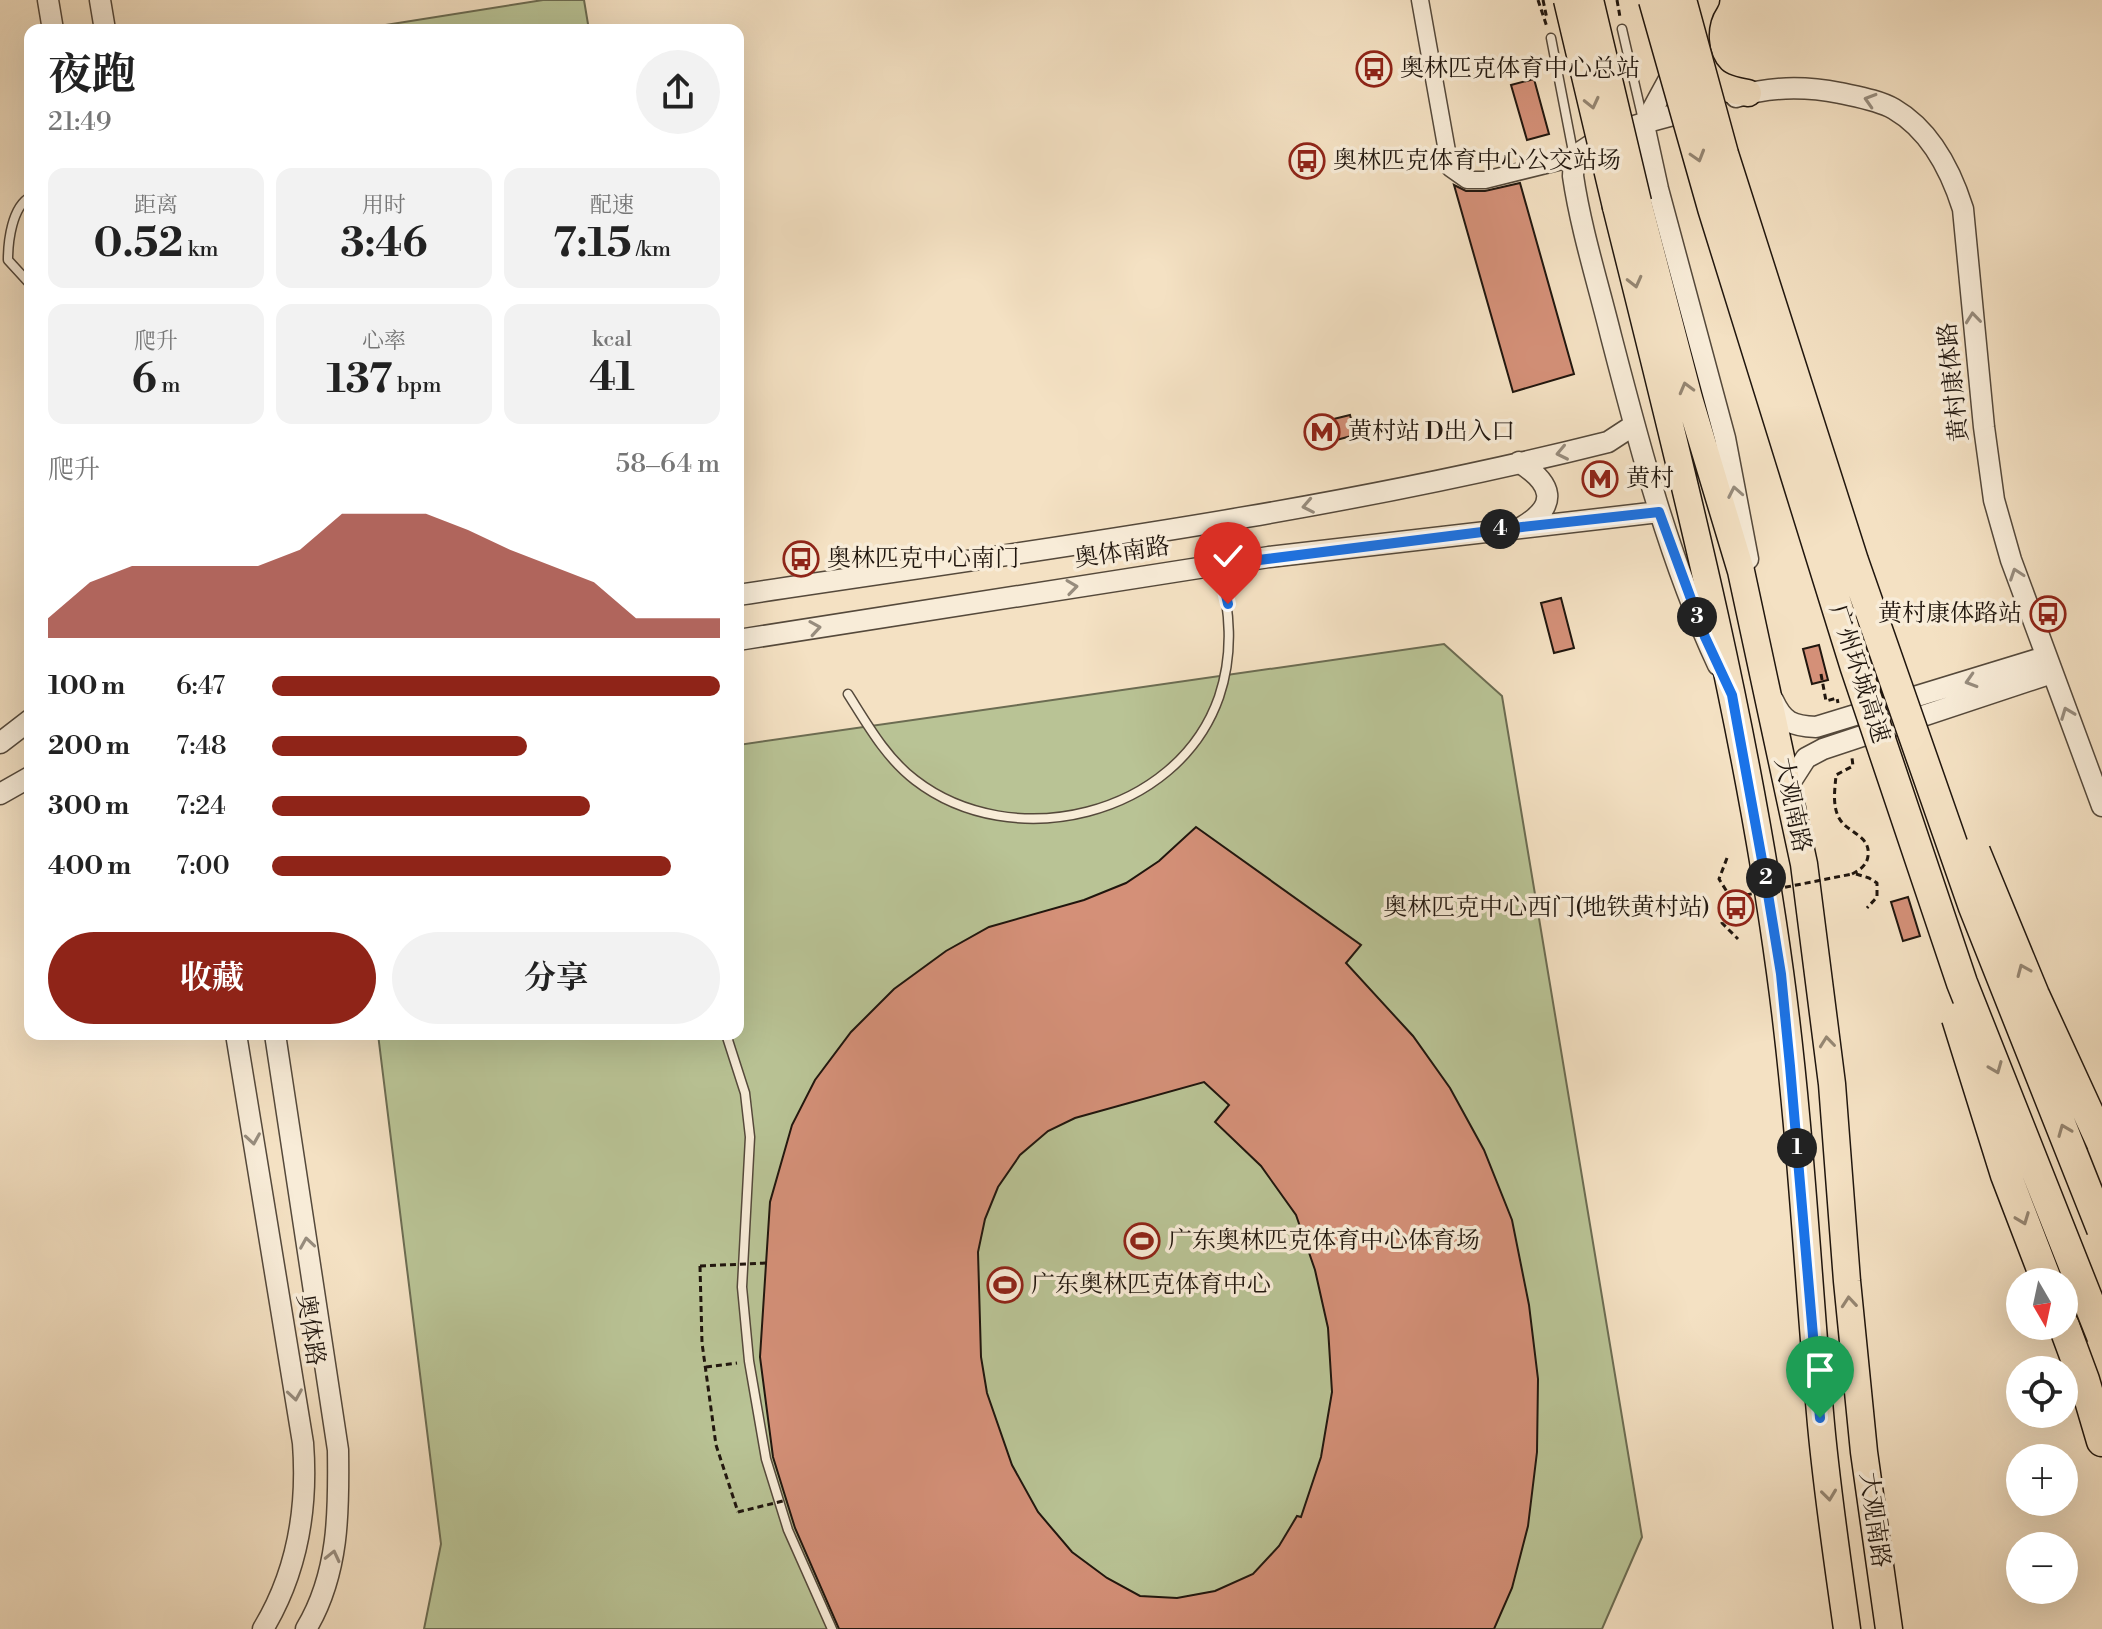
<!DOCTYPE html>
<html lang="zh">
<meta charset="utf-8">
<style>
:root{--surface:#fff;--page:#f2f2f2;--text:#222;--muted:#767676;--accent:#8f2418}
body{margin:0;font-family:"Libre Bodoni","Noto Serif SC",serif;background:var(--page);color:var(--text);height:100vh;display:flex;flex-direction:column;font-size:30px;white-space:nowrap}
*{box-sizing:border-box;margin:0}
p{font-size:26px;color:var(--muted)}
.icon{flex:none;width:44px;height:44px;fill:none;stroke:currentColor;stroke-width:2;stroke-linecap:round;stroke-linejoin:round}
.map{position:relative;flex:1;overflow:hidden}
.drawer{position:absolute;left:24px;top:24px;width:720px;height:1016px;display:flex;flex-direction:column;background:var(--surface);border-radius:16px;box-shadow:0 8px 32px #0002}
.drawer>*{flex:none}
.needle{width:52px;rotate:171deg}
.buttons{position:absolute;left:2006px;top:1268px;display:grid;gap:16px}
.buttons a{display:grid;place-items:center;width:72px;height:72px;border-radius:50%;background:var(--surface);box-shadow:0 8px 32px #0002;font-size:40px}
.pin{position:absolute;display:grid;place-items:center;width:68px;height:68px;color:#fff;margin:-82px -34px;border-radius:50% 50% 50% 0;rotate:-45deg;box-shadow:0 0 8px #0007}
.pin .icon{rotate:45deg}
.km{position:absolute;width:40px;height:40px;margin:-20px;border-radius:50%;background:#222;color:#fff;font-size:22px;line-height:40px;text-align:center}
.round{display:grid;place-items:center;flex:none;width:84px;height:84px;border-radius:42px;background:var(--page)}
.overview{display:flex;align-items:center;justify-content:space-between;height:136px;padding:0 24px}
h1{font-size:44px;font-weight:700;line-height:60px}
.figures{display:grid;grid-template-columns:repeat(3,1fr);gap:12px;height:136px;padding:8px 24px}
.figures div{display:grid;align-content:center;border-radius:16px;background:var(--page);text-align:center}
.figures b{font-size:40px;font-weight:700}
.figures small{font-size:22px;font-weight:400}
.figures p{font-size:22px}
.chart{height:224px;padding:16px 24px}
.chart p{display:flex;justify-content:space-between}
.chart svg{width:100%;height:144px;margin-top:8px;fill:var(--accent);opacity:.7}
.button{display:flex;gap:16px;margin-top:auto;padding:16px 24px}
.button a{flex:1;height:92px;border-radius:48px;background:var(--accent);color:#fff;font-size:32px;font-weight:700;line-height:92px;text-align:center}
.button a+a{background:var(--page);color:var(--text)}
ul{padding:0 24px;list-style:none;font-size:26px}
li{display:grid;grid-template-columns:128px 96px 1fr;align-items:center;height:60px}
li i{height:20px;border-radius:10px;background:var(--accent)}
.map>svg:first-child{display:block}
.green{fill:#b9c395;stroke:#6c6c52;stroke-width:2}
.building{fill:#d49078;stroke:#20160e;stroke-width:2;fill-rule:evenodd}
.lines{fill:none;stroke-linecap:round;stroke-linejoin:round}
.service-casing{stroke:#55493b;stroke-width:11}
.minor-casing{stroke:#55493b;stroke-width:19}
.tertiary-casing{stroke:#55493b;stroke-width:23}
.primary-casing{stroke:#20160e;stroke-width:29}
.trunk-casing{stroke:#20160e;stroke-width:29}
.motorway-casing{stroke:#20160e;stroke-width:33}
.path{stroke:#20160e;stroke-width:3;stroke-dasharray:6 4;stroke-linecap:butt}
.service{stroke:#f8ecd8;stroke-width:8}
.minor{stroke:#f8ecd8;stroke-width:16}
.tertiary{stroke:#f8ecd8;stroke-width:20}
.primary{stroke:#f4e1c3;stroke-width:26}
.trunk{stroke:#f4e1c3;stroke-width:26}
.motorway{stroke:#f4e1c3;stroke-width:30}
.primary-bridge-casing{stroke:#20160e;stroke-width:29;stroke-linecap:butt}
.motorway-bridge-casing{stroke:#20160e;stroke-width:33;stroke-linecap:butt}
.path-bridge{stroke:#20160e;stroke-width:3;stroke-dasharray:6 4;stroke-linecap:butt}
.primary-bridge{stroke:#f4e1c3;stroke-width:26}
.motorway-bridge{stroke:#f4e1c3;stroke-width:30}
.oneway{stroke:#978c7d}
.oneway2{stroke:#958672}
.route-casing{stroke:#fff;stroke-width:16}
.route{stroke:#1a73e8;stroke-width:10}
.labels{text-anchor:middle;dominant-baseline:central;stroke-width:7;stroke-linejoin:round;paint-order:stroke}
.poi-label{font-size:24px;fill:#20160e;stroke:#f8ecd8;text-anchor:start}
.street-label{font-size:24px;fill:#20160e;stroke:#f8ecd8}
</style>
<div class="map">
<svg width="2102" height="1629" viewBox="0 0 2102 1629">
<rect width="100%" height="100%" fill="#f4e1c3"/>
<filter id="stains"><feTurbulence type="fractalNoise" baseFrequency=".0025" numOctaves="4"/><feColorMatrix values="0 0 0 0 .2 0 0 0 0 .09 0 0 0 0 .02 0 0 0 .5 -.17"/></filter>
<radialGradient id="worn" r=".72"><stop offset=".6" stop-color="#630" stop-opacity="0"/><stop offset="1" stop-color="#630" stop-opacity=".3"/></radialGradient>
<!-- green -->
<path class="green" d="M543,0H584L589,30H354Z
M1444,644L1502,696L1642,1537L1602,1629H424L441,1544L378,1034H738V745Z"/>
<!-- building -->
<path class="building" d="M1534,79L1549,134L1527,140L1511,85Z
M1520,183L1574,374L1513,392L1454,185L1466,191H1485Z
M1350,415L1355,435L1314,446L1309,425Z
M1561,598L1574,648L1554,653L1541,603Z
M1819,645L1828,680L1812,684L1803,649Z
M1196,827L1361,945L1346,963L1413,1036L1450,1088L1484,1150L1512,1220L1529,1305L1538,1379L1537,1452L1528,1526L1512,1588L1494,1629H839L795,1528L773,1457L760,1357L770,1202L792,1125L815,1080L851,1032L894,989L946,951L989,927L1084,900L1126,883L1159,861ZM1204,1082L1229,1105L1215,1122L1261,1166L1296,1215L1315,1270L1328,1328L1332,1392L1321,1457L1301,1517L1297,1516L1279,1546L1253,1574L1215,1591L1177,1598L1140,1596L1107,1578L1072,1552L1038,1512L1012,1465L987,1393L981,1357L978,1252L985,1219L998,1187L1020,1155L1048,1131L1075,1118Z
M1908,897L1920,936L1903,941L1891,902Z"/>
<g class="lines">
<defs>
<path id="service" d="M1622,29L1643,120
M1551,38L1574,157
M30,197C12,207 8,241 8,260L30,284
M848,694C867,724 886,758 915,780C1012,855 1177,817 1219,697C1234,653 1230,610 1219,566
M726,1034L745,1093L750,1137L742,1287L749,1361L766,1459L788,1530L832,1629"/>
<path id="minor" d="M1420,0L1450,168L1467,180H1485L1574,158"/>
<path id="tertiary" d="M48,0L53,30
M100,0L105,30
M1675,68L1644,125L1658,189L1725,438L1748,559
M1736,97C1771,86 1804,86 1840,93C1858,97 1878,100 1894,109C1930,130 1951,171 1963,209L1984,427L1994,500L2011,560L2102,806
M1698,108C1657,121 1605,128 1574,158L1573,176C1581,230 1598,283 1611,336C1640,448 1669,560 1718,665
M1519,462C1553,484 1559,505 1522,527
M738,595C1029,551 1322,514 1608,442L1634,425
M738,640L1269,557L1659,512
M1773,700C1783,722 1792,726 1816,727L2045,657
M0,743L30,720
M1788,786L1806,758L1823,749L2052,673
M0,794L30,777
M236,1034L303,1443C308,1509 298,1571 263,1629
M275,1034L338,1450C339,1512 339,1574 306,1629"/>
<path id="primary" d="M1638,202L1689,398L1741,571L1804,864L1832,1084L1847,1281L1864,1452L1889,1629
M1616,207C1679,460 1745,714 1780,972C1800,1118 1807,1266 1820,1413C1826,1485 1837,1557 1847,1629"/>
<path id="trunk" d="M1706,0C1691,22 1691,58 1712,79C1721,88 1735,91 1748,93"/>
<path id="motorway" d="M2064,1326L2084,1380L2102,1441"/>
</defs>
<!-- service casing -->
<use href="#service" class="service-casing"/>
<!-- minor casing -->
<use href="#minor" class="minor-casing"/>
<!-- tertiary casing -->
<use href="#tertiary" class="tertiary-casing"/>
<!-- primary casing -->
<use href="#primary" class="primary-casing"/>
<!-- trunk casing -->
<use href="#trunk" class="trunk-casing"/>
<!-- motorway casing -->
<use href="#motorway" class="motorway-casing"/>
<!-- path -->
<path class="path" d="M1538,0L1547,27
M1543,0L1547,19
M1617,0L1620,17
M1821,674L1826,701L1837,698L1838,703
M1727,858L1719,879L1729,895L1736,897L1725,904L1722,923L1738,939
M1852,874C1860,870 1867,865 1868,856C1871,835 1847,833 1839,818C1832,805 1835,789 1836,775L1853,766L1852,758
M1856,874L1869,878L1877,883V897L1867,908
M700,1266L702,1343L716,1445L738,1512
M706,1367L737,1363"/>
<!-- service -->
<use href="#service" class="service"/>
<!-- minor -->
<use href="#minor" class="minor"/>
<!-- tertiary -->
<use href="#tertiary" class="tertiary"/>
<!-- primary -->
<use href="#primary" class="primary"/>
<!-- trunk -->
<use href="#trunk" class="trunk"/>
<!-- motorway -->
<use href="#motorway" class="motorway"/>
<defs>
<path id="primary-bridge" d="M1567,0L1616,207
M1590,0L1638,202"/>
<path id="motorway-bridge" d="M1654,0L1713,208L1856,668L1962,983L2102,1336
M1681,0L1723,154L1853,561L1974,907L2102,1229
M1975,852L2034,995L2102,1143
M1957,1018L2006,1175L2047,1282"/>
</defs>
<!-- primary-bridge casing -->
<use href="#primary-bridge" class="primary-bridge-casing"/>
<!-- motorway-bridge casing -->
<use href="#motorway-bridge" class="motorway-bridge-casing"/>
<!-- path-bridge -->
<path class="path-bridge" d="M1736,897L1852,874
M700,1266L767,1263
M738,1512L787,1500"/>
<!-- primary-bridge -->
<use href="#primary-bridge" class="primary-bridge"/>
<!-- motorway-bridge -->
<use href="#motorway-bridge" class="motorway-bridge"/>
</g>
<!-- one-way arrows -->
<defs><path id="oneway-chevron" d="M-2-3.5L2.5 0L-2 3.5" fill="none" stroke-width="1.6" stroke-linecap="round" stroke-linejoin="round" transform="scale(2)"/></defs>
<g class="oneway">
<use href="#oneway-chevron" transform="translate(1870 100) rotate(-163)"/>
<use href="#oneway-chevron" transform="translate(1973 318) rotate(-96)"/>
<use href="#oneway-chevron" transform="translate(1562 453) rotate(168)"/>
<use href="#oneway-chevron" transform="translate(1735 492) rotate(-101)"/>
<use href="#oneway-chevron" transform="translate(1308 506) rotate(169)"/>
<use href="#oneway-chevron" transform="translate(2016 574) rotate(-109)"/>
<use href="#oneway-chevron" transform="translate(1072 587) rotate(-8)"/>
<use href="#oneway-chevron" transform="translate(815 628) rotate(-9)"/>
<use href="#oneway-chevron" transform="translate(1971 681) rotate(163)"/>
<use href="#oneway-chevron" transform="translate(2067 713) rotate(-111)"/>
<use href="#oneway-chevron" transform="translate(253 1139) rotate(81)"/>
<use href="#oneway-chevron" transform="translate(307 1243) rotate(-99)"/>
<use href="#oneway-chevron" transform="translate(295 1395) rotate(81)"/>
<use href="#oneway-chevron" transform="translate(333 1556) rotate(-77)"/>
</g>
<g class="oneway2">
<use href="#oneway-chevron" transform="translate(1592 103) rotate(77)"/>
<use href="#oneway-chevron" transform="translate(1698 156) rotate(73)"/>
<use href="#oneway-chevron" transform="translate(1635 282) rotate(76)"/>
<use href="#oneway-chevron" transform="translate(1686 388) rotate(-105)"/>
<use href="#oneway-chevron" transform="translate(2023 970) rotate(-113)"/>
<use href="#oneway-chevron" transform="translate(1827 1042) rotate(-96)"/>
<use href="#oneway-chevron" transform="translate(1996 1068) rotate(68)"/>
<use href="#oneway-chevron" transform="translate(2064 1130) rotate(-112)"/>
<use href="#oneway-chevron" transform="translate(2023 1219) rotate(69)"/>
<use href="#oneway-chevron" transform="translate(1849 1302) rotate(-95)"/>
<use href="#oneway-chevron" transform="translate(1829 1495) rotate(83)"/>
</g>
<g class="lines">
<defs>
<path id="route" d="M1228,604L1219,565L1522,527L1659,512L1705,637L1732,695L1766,882L1781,974L1790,1066L1820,1418"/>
</defs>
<!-- route casing -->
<use href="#route" class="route-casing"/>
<!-- route -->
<use href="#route" class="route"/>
</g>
<!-- icons -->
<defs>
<symbol id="bus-ring" viewBox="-11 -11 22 22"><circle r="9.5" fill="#f8ecd8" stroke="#8f2418" stroke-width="1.5"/><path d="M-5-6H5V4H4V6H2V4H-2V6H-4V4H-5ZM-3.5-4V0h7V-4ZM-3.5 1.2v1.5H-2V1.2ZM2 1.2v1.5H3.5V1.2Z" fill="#8f2418"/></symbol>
<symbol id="metro-ring" viewBox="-11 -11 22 22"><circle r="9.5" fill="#f8ecd8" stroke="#8f2418" stroke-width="1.5"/><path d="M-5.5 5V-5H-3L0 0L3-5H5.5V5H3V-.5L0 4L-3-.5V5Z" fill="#8f2418"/></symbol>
<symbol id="stadium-ring" viewBox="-11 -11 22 22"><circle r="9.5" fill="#f8ecd8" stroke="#8f2418" stroke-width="1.5"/><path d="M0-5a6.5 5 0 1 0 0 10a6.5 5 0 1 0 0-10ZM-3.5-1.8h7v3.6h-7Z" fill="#8f2418"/></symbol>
</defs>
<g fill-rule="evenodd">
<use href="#bus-ring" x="1354" y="49" width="40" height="40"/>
<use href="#bus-ring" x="1287" y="141" width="40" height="40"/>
<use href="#metro-ring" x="1302" y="412" width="40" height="40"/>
<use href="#metro-ring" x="1580" y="459" width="40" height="40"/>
<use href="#bus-ring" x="781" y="539" width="40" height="40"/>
<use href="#bus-ring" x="2028" y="594" width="40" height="40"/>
<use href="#bus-ring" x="1716" y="888" width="40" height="40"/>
<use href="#stadium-ring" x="1122" y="1221" width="40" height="40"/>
<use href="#stadium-ring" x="985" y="1265" width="40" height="40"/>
</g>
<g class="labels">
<!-- poi labels -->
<g class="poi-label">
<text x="1400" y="69">奥林匹克体育中心总站</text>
<text x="1333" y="161">奥林匹克体育中心公交站场</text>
<text x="1348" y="432">黄村站 D出入口</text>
<text x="1626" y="479">黄村</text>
<text x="827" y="559">奥林匹克中心南门</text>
<text x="2022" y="614" text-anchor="end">黄村康体路站</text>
<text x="1710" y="908" text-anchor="end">奥林匹克中心西门(地铁黄村站)</text>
<text x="1168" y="1241">广东奥林匹克体育中心体育场</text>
<text x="1031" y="1285">广东奥林匹克体育中心</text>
</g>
<!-- street labels -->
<g class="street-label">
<text transform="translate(1954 382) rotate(-96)">黄村康体路</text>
<text transform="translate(1122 553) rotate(-8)">奥体南路</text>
<text transform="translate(1859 674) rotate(72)">广州环城高速</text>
<text transform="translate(1792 805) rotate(78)">大观南路</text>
<text transform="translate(310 1330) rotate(81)">奥体路</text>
<text transform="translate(1874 1520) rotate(82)">大观南路</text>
</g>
</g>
<rect width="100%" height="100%" filter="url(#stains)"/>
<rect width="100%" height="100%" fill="url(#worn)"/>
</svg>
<div class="buttons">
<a><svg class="needle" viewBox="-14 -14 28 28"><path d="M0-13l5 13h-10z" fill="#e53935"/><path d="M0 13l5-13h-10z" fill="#767676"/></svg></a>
<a><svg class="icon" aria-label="locate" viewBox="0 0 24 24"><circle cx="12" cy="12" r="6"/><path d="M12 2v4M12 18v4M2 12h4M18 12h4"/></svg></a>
<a>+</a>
<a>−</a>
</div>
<div class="pin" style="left:1820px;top:1418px;background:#1e9e55"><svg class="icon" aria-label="arrive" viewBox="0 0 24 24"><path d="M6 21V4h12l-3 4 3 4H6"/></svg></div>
<div class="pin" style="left:1228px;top:604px;background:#d93025"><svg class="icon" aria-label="check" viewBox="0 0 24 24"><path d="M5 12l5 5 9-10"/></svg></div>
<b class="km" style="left:1797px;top:1148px">1</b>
<b class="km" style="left:1766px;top:878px">2</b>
<b class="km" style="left:1697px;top:617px">3</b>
<b class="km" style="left:1500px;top:529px">4</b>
<section class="drawer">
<div class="overview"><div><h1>夜跑</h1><p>21:49</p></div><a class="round"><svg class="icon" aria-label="share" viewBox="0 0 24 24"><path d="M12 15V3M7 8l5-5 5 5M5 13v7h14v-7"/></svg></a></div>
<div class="figures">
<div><p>距离</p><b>0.52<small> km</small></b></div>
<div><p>用时</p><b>3:46</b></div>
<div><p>配速</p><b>7:15<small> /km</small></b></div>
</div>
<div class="figures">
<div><p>爬升</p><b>6<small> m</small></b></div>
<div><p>心率</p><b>137<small> bpm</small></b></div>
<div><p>kcal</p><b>41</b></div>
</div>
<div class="chart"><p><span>爬升</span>58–64 m</p>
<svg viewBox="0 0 160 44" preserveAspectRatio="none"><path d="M0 44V38L10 27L20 22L30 22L40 22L50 22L60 17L70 6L80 6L90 6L100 11L110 17L120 22L130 27L140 38L150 38L160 38V44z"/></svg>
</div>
<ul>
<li><b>100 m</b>6:47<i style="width:100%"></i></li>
<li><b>200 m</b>7:48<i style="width:57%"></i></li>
<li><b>300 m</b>7:24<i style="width:71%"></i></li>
<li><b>400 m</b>7:00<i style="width:89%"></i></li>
</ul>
<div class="button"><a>收藏</a><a>分享</a></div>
</section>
</div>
